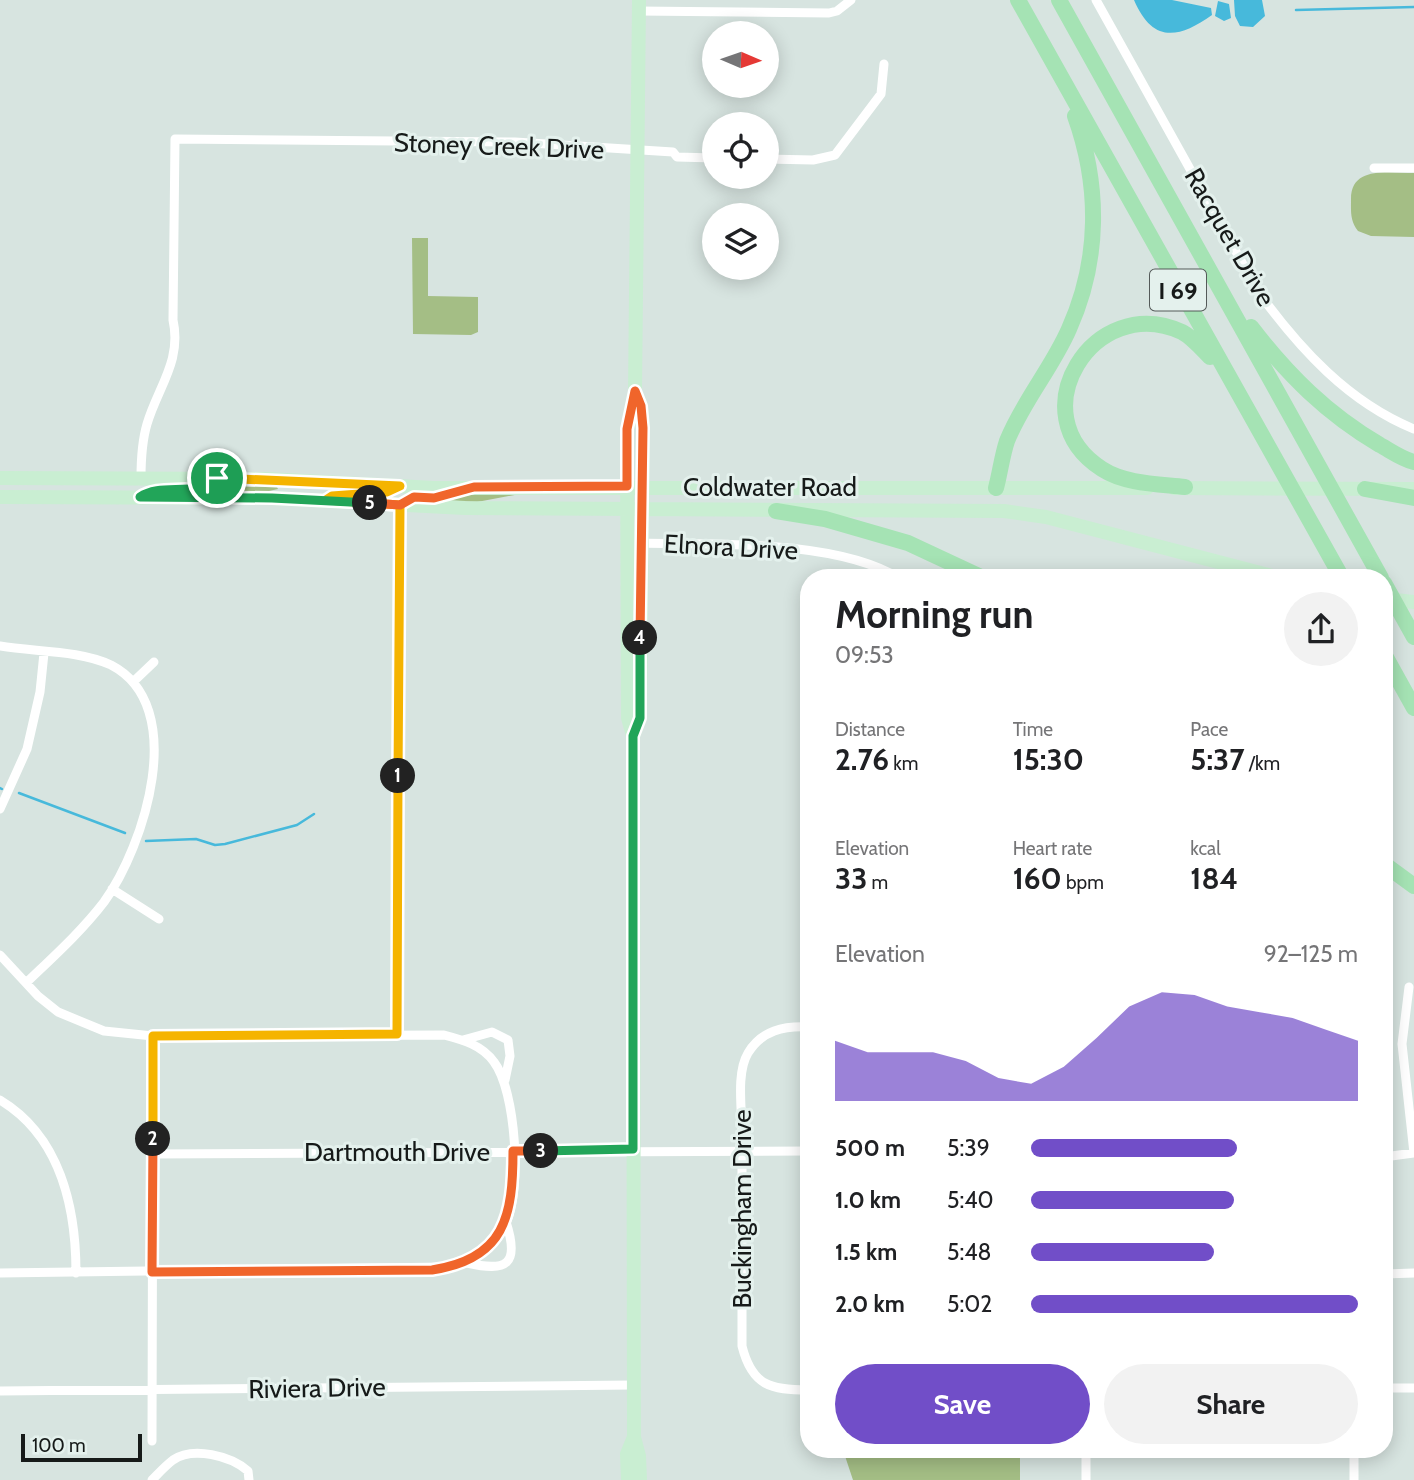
<!DOCTYPE html>
<meta charset="utf-8">
<style>
:root{--surface:#fff;--page:#f2f2f2;--text:#202124;--muted:#757577;--accent:#714ec8}
body{margin:0;font-family:Cabin,sans-serif;background:var(--page);color:var(--text);height:100vh;display:flex;flex-direction:column;font-size:26px;white-space:nowrap}
*{box-sizing:border-box;margin:0}
p{font-size:23px;color:var(--muted)}
.icon{flex:none;width:38px;height:38px;fill:none;stroke:currentColor;stroke-width:2;stroke-linecap:round;stroke-linejoin:round}
.map{position:relative;flex:1;overflow:hidden}
.details{position:absolute;left:800px;top:569px;width:593px;height:889px;display:flex;flex-direction:column;background:var(--surface);border-radius:28px;box-shadow:0 4px 18px #0003}
.details>*{flex:none}
.needle{width:46px;rotate:92deg}
.buttons{position:absolute;left:702px;top:21px;display:grid;gap:14px}
.buttons a{display:grid;place-items:center;width:77px;height:77px;border-radius:50%;background:var(--surface);box-shadow:0 4px 18px #0003;font-size:35px}
.scale{position:absolute;left:21px;bottom:18px;width:121px;box-sizing:border-box;padding-left:7px;border:4px solid #161a19;border-top:0;font-size:19px;line-height:24px;white-space:nowrap;color:#161a19;-webkit-text-stroke:5px #e4f1ed;paint-order:stroke}
.pin{position:absolute;display:grid;place-items:center;width:60px;height:60px;color:#fff;margin:-30px;border:4px solid #fff;border-radius:50%;box-shadow:0 2px 7px #0007}
.km{position:absolute;width:35px;height:35px;margin:-18px;border-radius:50%;background:#222;color:#fff;font-size:19px;line-height:35px;text-align:center}
.round{display:grid;place-items:center;flex:none;width:74px;height:74px;border-radius:37px;background:var(--page)}
.headline{display:flex;align-items:center;justify-content:space-between;height:119px;padding:0 35px}
h1{font-size:38px;font-weight:700;line-height:52px}
.stats{display:grid;grid-template-columns:repeat(3,1fr);gap:10px;height:119px;padding:7px 35px}
.stats div{display:grid;align-content:center}
.stats b{font-size:30px;font-weight:700}
.stats small{font-size:19px;font-weight:400}
.stats p{font-size:19px}
.chart{height:196px;padding:14px 35px}
.chart p{display:flex;justify-content:space-between}
.chart svg{width:100%;height:126px;margin-top:7px;fill:var(--accent);opacity:.7}
.primary-button{display:flex;gap:14px;margin-top:auto;padding:14px 35px}
.primary-button a{flex:1;height:80px;border-radius:42px;background:var(--accent);color:#fff;font-size:28px;font-weight:700;line-height:80px;text-align:center}
.primary-button a+a{background:var(--page);color:var(--text)}
ul{padding:0 35px;list-style:none;font-size:23px}
li{display:grid;grid-template-columns:112px 84px 1fr;align-items:center;height:52px}
li i{height:18px;border-radius:9px;background:var(--accent)}
.map>svg:first-child{display:block}
.green{fill:#a4be85}
.water{fill:#47b9db}
.lines{fill:none;stroke-linecap:round;stroke-linejoin:round}
.stream{stroke:#47b9db;stroke-width:2.5}
.street{stroke:#fff;stroke-width:9}
.primary{stroke:#c9eed2;stroke-width:14}
.highway{stroke:#a5e3b4;stroke-width:16}
.split-1-casing{stroke:#fff;stroke-width:14}
.split-2-casing{stroke:#fff;stroke-width:14}
.split-3-casing{stroke:#fff;stroke-width:14}
.split-4-casing{stroke:#fff;stroke-width:14}
.split-5-casing{stroke:#fff;stroke-width:14}
.split-6-casing{stroke:#fff;stroke-width:14}
.split-1{stroke:#f5b400;stroke-width:9}
.split-2{stroke:#f5b400;stroke-width:9}
.split-3{stroke:#f0652b;stroke-width:9}
.split-4{stroke:#22a559;stroke-width:9}
.split-5{stroke:#f0652b;stroke-width:9}
.split-6{stroke:#22a559;stroke-width:9}
.labels{text-anchor:middle;dominant-baseline:central;stroke-width:6;stroke-linejoin:round;paint-order:stroke}
.shield{fill:#e4f1ed;stroke:#545a59;stroke-width:2}
.shield-label{font-size:24px;font-weight:bold;fill:#161a19}
.street-label{font-size:26px;fill:#161a19;stroke:#e4f1ed}
</style>
<div class="map">
<svg width="1414" height="1480" viewBox="0 0 1414 1480">
<rect width="100%" height="100%" fill="#d7e4e0"/>
<!-- green -->
<path class="green" d="M1414,173V237L1371,236L1358,231C1350,221 1351,212 1351,199C1351,165 1390,173 1414,173Z
M412,238H428V296L478,297V332L471,335L413,334Z
M220,486L277,487L278,489L260,493L187,492Z
M475,494H611H520L477,502L441,500Z
M843,1450L1020,1451V1480H853Z"/>
<!-- water -->
<path class="water" d="M1134,0H1172L1211,8L1212,15C1177,40 1152,42 1134,0Z
M1234,0H1262L1265,16L1253,27L1240,26L1235,16Z
M1218,1L1229,4L1231,18L1224,21L1215,16Z"/>
<g class="lines">
<!-- stream -->
<path class="stream" d="M1296,10L1414,7
M0,788L2,789
M19,793L125,833
M146,841L196,839L215,845L225,844L297,825L314,814"/>
<!-- street -->
<path class="street" d="M1096,0L1259,293C1300,349 1348,402 1414,429
M638,11L829,13L837,11L851,0
M766,159L813,160L835,155L881,94L884,64
M1374,168H1414
M141,478C141,460 142,441 147,424C158,387 182,361 173,320L175,139L515,142L673,152L677,157L714,158
M641,543C715,545 835,539 899,578
M0,646C34,652 79,650 111,665C190,706 144,847 104,902C81,932 53,957 26,983
M133,682L154,662
M0,809L27,749L40,692L44,653
M112,889L159,919
M0,955L38,996L58,1012L104,1031L153,1036L444,1035C463,1040 482,1045 494,1062C516,1091 522,1190 506,1223C495,1246 473,1261 449,1267L0,1273
M1409,987L1402,1044L1414,1153
M808,1027C784,1026 762,1030 748,1053C736,1073 742,1109 742,1132C742,1203 742,1275 742,1346C752,1386 771,1390 808,1390
M397,1034L399,505
M463,1040L492,1032L508,1040L510,1056L505,1080
M0,1100C60,1136 76,1207 76,1273
M153,1154L808,1151
M1384,1157L1414,1153
M467,1263C507,1272 520,1265 506,1222
M1384,1274L1414,1273
M1384,1388H1414
M0,1391L633,1385
M152,1441L153,1036
M1086,1449V1480
M152,1480C158,1474 165,1466 173,1460C193,1446 231,1456 248,1471L249,1480
M1354,1480V1449"/>
<!-- primary -->
<path class="primary" d="M639,0L635,392L627,429L628,718L633,736L634,1437L639,1456L640,1480
M0,478L268,479L434,488H1147
M1174,488L1414,489
M0,497L272,498L465,508L1004,511L1046,517L1280,578
M1386,599L1414,602
M633,736L640,717L643,428L641,406L635,392
M628,1480L627,1454L634,1437"/>
<!-- highway -->
<path class="highway" d="M1018,0L1342,578
M1059,0L1381,578
M1251,327C1288,375 1327,414 1380,445C1391,451 1402,459 1414,462
M1185,487C1159,484 1125,484 1102,469C1017,415 1094,291 1182,332C1192,337 1202,349 1210,357
M996,488C1000,473 1002,456 1007,441C1023,401 1052,368 1069,329C1100,260 1100,186 1075,116
M1365,489L1414,498
M776,511L825,519L908,543L983,578
M1384,583L1414,637
M1384,654L1414,708
M1384,864L1414,886"/>
</g>
<g class="lines">
<defs>
<path id="split-1" d="M217,478L400,486L387,492L332,496L326,500L400,505L398,776"/>
<path id="split-2" d="M153,1139V1036L397,1034L398,776"/>
<path id="split-3" d="M153,1139L152,1272L432,1270C505,1259 513,1216 513,1151H541"/>
<path id="split-4" d="M541,1151L633,1149V736L640,718V638"/>
<path id="split-5" d="M370,503L400,505L414,497L434,498L474,487L627,486V429L635,391L641,406L643,428L640,638"/>
<path id="split-6" d="M217,478C196,498 162,482 140,497L272,498L370,503"/>
</defs>
<!-- split-1 casing -->
<use href="#split-1" class="split-1-casing"/>
<!-- split-2 casing -->
<use href="#split-2" class="split-2-casing"/>
<!-- split-3 casing -->
<use href="#split-3" class="split-3-casing"/>
<!-- split-4 casing -->
<use href="#split-4" class="split-4-casing"/>
<!-- split-5 casing -->
<use href="#split-5" class="split-5-casing"/>
<!-- split-6 casing -->
<use href="#split-6" class="split-6-casing"/>
<!-- split-1 -->
<use href="#split-1" class="split-1"/>
<!-- split-2 -->
<use href="#split-2" class="split-2"/>
<!-- split-3 -->
<use href="#split-3" class="split-3"/>
<!-- split-4 -->
<use href="#split-4" class="split-4"/>
<!-- split-5 -->
<use href="#split-5" class="split-5"/>
<!-- split-6 -->
<use href="#split-6" class="split-6"/>
</g>
<g class="labels">
<!-- shield labels -->
<rect class="shield" x="1150" y="269.5" width="56" height="41" rx="5"/>
<g class="shield-label">
<text x="1178" y="290">I 69</text>
</g>
<!-- street labels -->
<g class="street-label">
<text transform="translate(499 146) rotate(2)">Stoney Creek Drive</text>
<text transform="translate(1230 237) rotate(60)">Racquet Drive</text>
<text x="770" y="487">Coldwater Road</text>
<text transform="translate(731 547) rotate(3)">Elnora Drive</text>
<text x="397" y="1152">Dartmouth Drive</text>
<text transform="translate(742 1209) rotate(-90)">Buckingham Drive</text>
<text transform="translate(317 1388) rotate(-1)">Riviera Drive</text>
</g>
</g>
</svg>
<div class="buttons">
<a><svg class="needle" viewBox="-14 -14 28 28"><path d="M0-13l5 13h-10z" fill="#e53935"/><path d="M0 13l5-13h-10z" fill="#757577"/></svg></a>
<a><svg class="icon" aria-label="locate" viewBox="0 0 24 24"><circle cx="12" cy="12" r="6"/><path d="M12 2v4M12 18v4M2 12h4M18 12h4"/></svg></a>
<a><svg class="icon" aria-label="layers" viewBox="0 0 24 24"><path d="M12 4l9 5-9 5-9-5zM3 14l9 5 9-5"/></svg></a>
</div>
<div class="scale">100 m</div>
<div class="pin" style="left:217px;top:478px;background:#1e9e55"><svg class="icon" aria-label="arrive" viewBox="0 0 24 24"><path d="M6 21V4h12l-3 4 3 4H6"/></svg></div>
<b class="km" style="left:398px;top:776px">1</b>
<b class="km" style="left:153px;top:1139px">2</b>
<b class="km" style="left:541px;top:1151px">3</b>
<b class="km" style="left:640px;top:638px">4</b>
<b class="km" style="left:370px;top:503px">5</b>
<section class="details">
<div class="headline"><div><h1>Morning run</h1><p>09:53</p></div><a class="round"><svg class="icon" aria-label="share" viewBox="0 0 24 24"><path d="M12 15V3M7 8l5-5 5 5M5 13v7h14v-7"/></svg></a></div>
<div class="stats">
<div><p>Distance</p><b>2.76<small> km</small></b></div>
<div><p>Time</p><b>15:30</b></div>
<div><p>Pace</p><b>5:37<small> /km</small></b></div>
</div>
<div class="stats">
<div><p>Elevation</p><b>33<small> m</small></b></div>
<div><p>Heart rate</p><b>160<small> bpm</small></b></div>
<div><p>kcal</p><b>184</b></div>
</div>
<div class="chart"><p><span>Elevation</span>92–125 m</p>
<svg viewBox="0 0 160 44" preserveAspectRatio="none"><path d="M0 44V23L10 27L20 27L30 27L40 30L50 36L60 38L70 32L80 22L90 11L100 6L110 7L120 11L130 13L140 15L150 19L160 23V44z"/></svg>
</div>
<ul>
<li><b>500 m</b>5:39<i style="width:63%"></i></li>
<li><b>1.0 km</b>5:40<i style="width:62%"></i></li>
<li><b>1.5 km</b>5:48<i style="width:56%"></i></li>
<li><b>2.0 km</b>5:02<i style="width:100%"></i></li>
</ul>
<div class="primary-button"><a>Save</a><a>Share</a></div>
</section>
</div>
